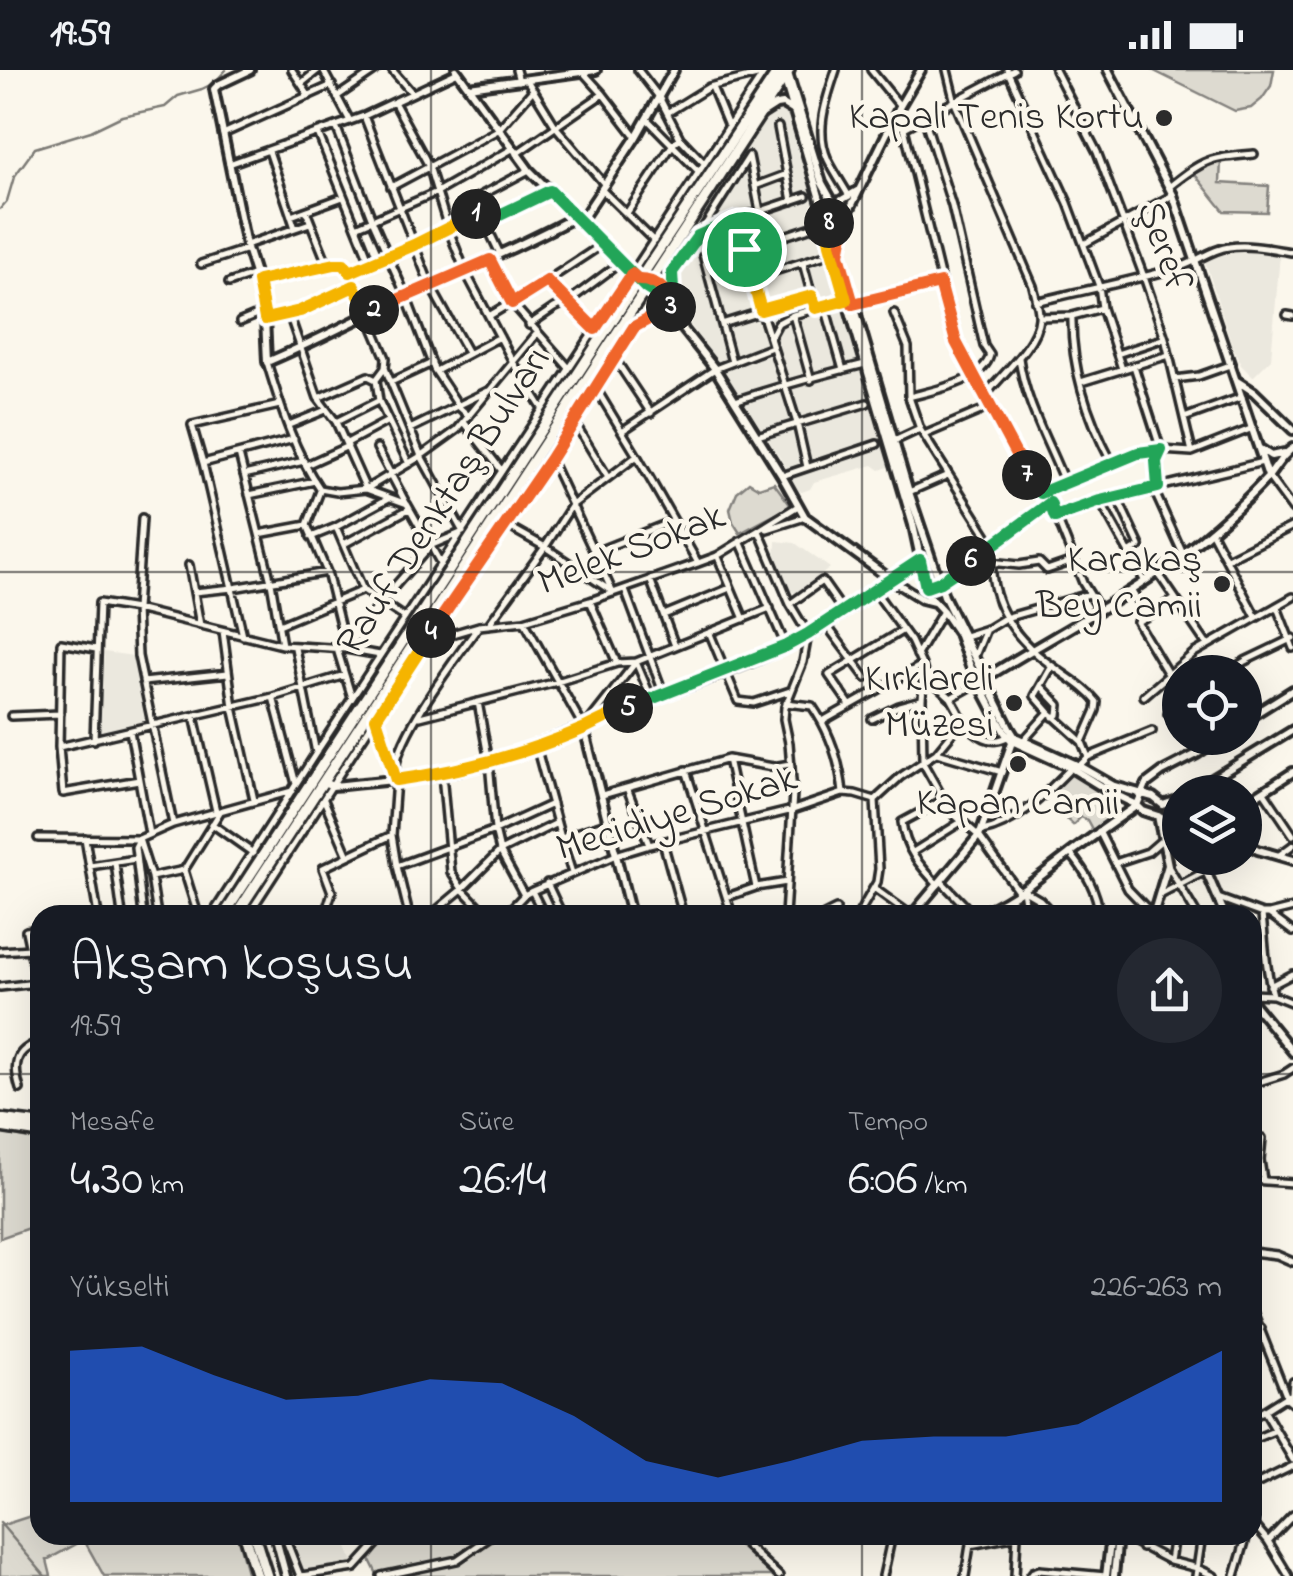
<!DOCTYPE html>
<html lang="tr">
<meta charset="utf-8">
<style>
:root{--surface:#171b24;--page:#242831;--text:#f1f3f6;--muted:#9ea1a6;--accent:#2563eb}
body{margin:0;font-family:"Indie Flower",sans-serif;background:var(--page);color:var(--text);height:100vh;display:flex;flex-direction:column;font-size:38px;white-space:nowrap}
*{box-sizing:border-box;margin:0}
p{font-size:32px;color:var(--muted)}
.icon{flex:none;width:55px;height:55px;fill:none;stroke:currentColor;stroke-width:2;stroke-linecap:round;stroke-linejoin:round}
.map{position:relative;flex:1;overflow:hidden}
.panel{position:absolute;left:30px;top:835px;width:1232px;height:640px;display:flex;flex-direction:column;background:var(--surface);border-radius:30px;box-shadow:0 10px 40px #0002}
.panel>*{flex:none}
.fabs{position:absolute;left:1162px;top:585px;display:grid;gap:20px}
.fabs a{display:grid;place-items:center;width:100px;height:100px;border-radius:50%;background:var(--surface);box-shadow:0 10px 40px #0002;font-size:50px}
.pin{position:absolute;display:grid;place-items:center;width:85px;height:85px;color:#fff;margin:-42px;border:5px solid #fff;border-radius:50%;box-shadow:0 2px 10px #0007}
.km{position:absolute;width:50px;height:50px;margin:-25px;border-radius:50%;background:#222;color:#fff;font-size:28px;line-height:50px;text-align:center}
.round{display:grid;place-items:center;flex:none;width:105px;height:105px;border-radius:52px;background:var(--page)}
.head{display:flex;align-items:center;justify-content:space-between;height:170px;padding:0 40px}
h1{font-size:55px;font-weight:600;line-height:75px}
.stats{display:grid;grid-template-columns:repeat(3,1fr);gap:15px;height:170px;padding:10px 40px}
.stats div{display:grid;align-content:center}
.stats b{font-size:50px;font-weight:600}
.stats small{font-size:28px;font-weight:400}
.stats p{font-size:28px}
.chart{height:280px;padding:20px 40px}
.chart p{display:flex;justify-content:space-between}
.chart svg{width:100%;height:180px;margin-top:10px;fill:var(--accent);opacity:.7}
.status{display:flex;justify-content:space-between;align-items:center;height:70px;padding:0 50px;background:var(--surface);direction:ltr}
.status svg{height:28px;fill:currentColor}
.map>svg:first-child{display:block}
.built{fill:#ebe8de}
.green{fill:#dddad0;stroke:#84827e;stroke-width:2.5}
.lines{fill:none;stroke-linecap:round;stroke-linejoin:round}
.stream{stroke:#7b7a75;stroke-width:2.5}
.street-casing{stroke:#2b2b2b;stroke-width:12}
.secondary-casing{stroke:#2b2b2b;stroke-width:14}
.highway-casing{stroke:#2b2b2b;stroke-width:16}
.street{stroke:#fbf7ec;stroke-width:5}
.secondary{stroke:#fbf7ec;stroke-width:6}
.highway{stroke:#fbf7ec;stroke-width:9}
.split-1-casing{stroke:#fff;stroke-width:20}
.split-2-casing{stroke:#fff;stroke-width:20}
.split-3-casing{stroke:#fff;stroke-width:20}
.split-4-casing{stroke:#fff;stroke-width:20}
.split-5-casing{stroke:#fff;stroke-width:20}
.split-6-casing{stroke:#fff;stroke-width:20}
.split-7-casing{stroke:#fff;stroke-width:20}
.split-8-casing{stroke:#fff;stroke-width:20}
.split-9-casing{stroke:#fff;stroke-width:20}
.split-1{stroke:#22a559;stroke-width:12}
.split-2{stroke:#f5b400;stroke-width:12}
.split-3{stroke:#f0652b;stroke-width:12}
.split-4{stroke:#f0652b;stroke-width:12}
.split-5{stroke:#f5b400;stroke-width:12}
.split-6{stroke:#22a559;stroke-width:12}
.split-7{stroke:#22a559;stroke-width:12}
.split-8{stroke:#f0652b;stroke-width:12}
.split-9{stroke:#f5b400;stroke-width:12}
.grid{fill:none;stroke:#2b2b2b;stroke-width:2.5;stroke-opacity:0.55}
.poi-dot{fill:#2b2b2b;stroke:#fbf7ec;stroke-width:4}
.labels{text-anchor:middle;dominant-baseline:central;stroke-width:9;stroke-linejoin:round;paint-order:stroke}
.poi-label{font-size:40px;fill:#2b2b2b;stroke:#fbf7ec;text-anchor:end}
.street-label{font-size:40px;fill:#2b2b2b;stroke:#fbf7ec}
</style>
<div class="status"><b>19:59</b><svg viewBox="0 0 49 12"><path d="M0 12V9h3v3zM5 12V6h3v6zM10 12V3h3v9zM15 12V0h3v12zM26 1h20v11H26zM47 4h2v5h-2z"/></svg></div>
<div class="map">
<svg width="1293" height="1506" viewBox="0 0 1293 1506">
<rect width="100%" height="100%" fill="#fbf7ec"/>
<filter id="ink" filterUnits="userSpaceOnUse"><feTurbulence type="fractalNoise" baseFrequency=".01" numOctaves="2"/><feDisplacementMap in="SourceGraphic" scale="20" xChannelSelector="R" yChannelSelector="G"/><feConvolveMatrix kernelMatrix="1 2 1 2 8 2 1 2 1" color-interpolation-filters="sRGB"/></filter>
<g filter="url(#ink)">
<!-- built -->
<path class="built" d="M782,37L788,42L891,391L888,397L880,400L873,395L814,412L810,419L802,422L796,420L786,397L727,306L682,243L664,210L677,181L760,55L772,41Z
M1246,180L1280,184L1271,289L1253,307L1241,295L1232,275L1205,191L1222,185Z
M776,471L795,473L830,498L797,524L788,519L775,491Z
M104,582L134,586L145,654L99,662Z
M289,1465H342L354,1495L345,1499L303,1503Z"/>
<!-- green -->
<path class="green" d="M1152,0H1274L1271,16L1262,29L1251,38L1235,41Z
M1221,89L1220,113L1269,116L1267,142L1224,141L1192,101L1200,95Z
M749,412L759,418L774,413L791,436L740,463L733,452L730,439L737,422Z
M1072,703L1114,730L1118,743L1093,761L1087,750L1081,747L1073,755L1062,745L1051,723Z
M0,1063L40,1071V1154L0,1168Z
M40,1443V1465H237L248,1506H104L84,1470L47,1490L51,1506H0V1456Z
M389,1465H485L454,1487L377,1504L370,1490Z
M501,1465H730L775,1506H396L460,1493Z"/>
<g class="lines">
<!-- stream -->
<path class="stream" d="M0,139L7,131L14,107L35,78L91,61L122,46L165,37L178,26L202,19L214,13L226,0
M0,1453L45,1506"/>
<defs>
<path id="street" d="M292,0L309,26
M323,0L350,51
M392,0L412,23
M516,0L519,11
M638,0L659,27L680,68L704,93
M836,0C827,28 814,60 828,90C834,102 842,114 849,126
M871,0L900,36
M947,0L955,33L1033,216C1035,225 1040,239 1039,248C1037,275 1001,305 984,327
M1007,0L1068,133L1099,216L1102,238L1072,246L1040,247
M1055,0L1097,82L1144,207L1165,268L1192,382
M583,2L603,24L636,67
M527,10L556,57L605,115
M302,13L318,0
M712,17L728,56
M338,26L376,0
M394,32L429,96L448,158L465,201L513,292L542,338
M667,43L709,17L761,4
M364,46L430,215L468,283
M896,46L904,58L956,271L1024,400L1051,433L1083,513L1099,539
M647,49L698,101
M336,56L373,152L406,226L434,299L460,338L469,346
M778,57L792,131
M904,58L1014,0
M318,63L371,194
M223,64L332,15
M269,81L295,158
M516,84L603,24
M229,94L364,46L458,2
M755,116L787,104
M391,117L498,60L533,20
M1169,117C1205,88 1209,88 1254,84
M602,120L654,171
M306,141L328,196
M480,142L500,184
M627,143L673,74L680,68
M291,146L343,127
M737,149L761,240L797,353L807,397
M485,153L549,121
M356,157L437,122L512,79
M1084,174L1173,125
M246,175L310,153
M745,179L812,157
M490,190L512,233L569,298
M803,193L812,226
M201,194L247,179
M752,208L822,186
M639,210C656,210 664,217 672,233
M257,211L335,195L344,194L350,203
M548,212L595,259
M229,213L255,204
M1036,232C1084,220 1133,211 1180,197C1197,192 1211,179 1229,177C1250,174 1271,179 1291,182
M853,234L940,213
M673,236L672,202L698,166L749,86L760,141
M825,236L843,300
M1102,238L1122,299
M894,243L908,277L909,327L920,359L993,475
M289,244L318,328L336,352L366,419L421,386L457,360L537,263
M793,245L811,310
M1287,245L1293,246
M489,246L539,216L603,174
M1072,246C1071,297 1088,348 1112,393
M265,249L300,241L354,216
M240,252L264,242
M722,254L812,226L816,239
M529,255L554,238L569,231L621,192
M770,268L778,253L793,245L846,230
M1117,284L1165,268
M1019,288C1025,333 1049,373 1065,414
M615,289L651,343
M267,292C280,335 294,382 320,419L337,422L366,419L407,434L441,494
M732,292L698,166L737,149L806,126
M1134,296L1161,380L1156,391L1158,417
M436,301L500,267
M1175,309L1199,306L1230,295
M391,312L432,293
M1081,312L1169,285
M597,320L637,386
M909,327C934,320 983,312 990,285L984,276L952,136L924,47
M318,328L368,306L376,310
M735,331C778,316 821,305 865,294
M1184,348L1242,327
M336,352L378,331
M464,352L502,401
M575,353L607,406
M289,355L326,340
M410,359L488,321
M622,361L715,299L772,277
M924,365L990,337
M757,366L867,333
M894,371L920,359
M347,373L388,351
M377,378L406,433
M239,384L271,512L282,575
M551,390L613,523
M203,393L294,369
M409,394L379,331L376,310L385,298L386,288L350,203L415,175L480,142L474,129L529,100
M306,395L348,376
M244,405L304,391
M782,406L877,374
M1268,406L1293,440
M1153,418L1183,484
M320,421L307,455L327,502L346,579
M909,422L948,405
M1041,423L1138,383L1161,380L1192,382L1253,358
M249,425L315,411
M1117,427L1140,476L1129,483
M1100,431L1144,510
M1055,447L1100,431L1263,392
M142,448L136,539L138,586L173,754
M506,455L545,477L611,521
M336,457L363,520L405,548
M767,459L805,447
M759,461L790,534L808,564L803,592L785,637L784,649L789,673L793,723L785,845
M1211,461L1256,547
M259,464L307,455
M311,467L336,457L389,428
M740,471L786,576
M344,474L409,439
M993,475C985,528 1012,568 1054,597C1070,609 1085,617 1097,632L1096,640L1082,672L1088,687
M595,482L673,451
M718,487L744,549
M1227,489L1293,456
M990,492L1019,495L1039,492L1047,500L1073,491
M189,495L200,555
M1158,503L1207,575
M650,509L675,576
M939,512L1051,433
M625,520L664,625
M874,520L911,571L922,595L924,603L922,629L923,693L950,741L979,766L1019,822
M1131,520L1147,546
M194,522L233,518L327,502
M790,534L822,511L843,541
M1277,537L1293,578
M664,545L730,518
M524,551L584,658L636,592L770,538
M825,553L866,608
M489,554L545,477L572,435L637,386L698,493
M279,555L363,520
M223,561L233,637L254,730
M710,564L738,631L754,633L790,621
M243,566L203,393L192,355L280,335
M965,566L987,559L1005,548L1089,524
M428,571L479,556L524,551L590,531L698,493L717,486L798,436
M295,578L316,683
M96,579L61,573L59,677L63,723L139,710
M337,579L352,628
M346,579L380,533L430,476L463,462L421,386L385,298
M917,585L943,541
M975,586L986,559
M617,593L636,592L648,620
M1228,602L1245,591L1293,568
M1168,604L1137,552L1175,529
M143,612L228,603
M1041,616L1059,635L1058,645L1053,647
M1245,625L1258,642
M1144,626L1194,583L1293,527
M273,627L296,714
M951,628L979,612
M478,632L489,692L495,760L500,781L524,825
M786,633L812,636C830,662 840,692 843,723
M850,635L829,605L903,560
M1049,642L1082,672
M1168,644L1180,635
M11,646L60,644
M194,646L216,741
M420,647L557,612L617,593L590,531
M872,649L899,636L921,630
M963,650C976,665 992,678 1010,665
M376,651L393,702
M823,651L922,595
M130,661L149,764
M94,670L99,533L136,539L282,575L346,579L380,585
M1023,671L1049,642L1035,626L1052,596
M536,676L561,768L572,803
M59,677L273,627L345,605
M937,683L1002,702
M728,689L756,817
M686,700L732,845
M442,704L451,802L462,819L487,845
M627,718L649,775
M1264,722L1293,765
M602,725L728,689L773,697L790,694
M324,730L348,786L392,765
M875,730L900,707L936,683L963,650L951,628L924,603
M212,754L253,783
M1245,760L1249,758
M982,761C1019,753 1045,724 1071,698L1079,696L1088,687L1152,661
M1099,761L1128,819L1153,845
M38,768L139,769L173,754L292,721
M85,768L98,845
M561,768L609,752
M139,769L151,807L157,845
M139,769L135,777L143,845
M663,772L683,845
M913,782L961,752
M1070,783C1087,803 1096,820 1100,845
M1278,786L1293,775
M115,793L122,845
M1115,793L1148,782L1163,769
M90,796L136,789
M397,796L495,760L552,734
M1168,796L1197,845
M151,807L184,800
M941,811L974,845
M547,813L562,845
M938,815C920,796 905,779 902,752L943,730
M875,819L911,845
M1023,820L1040,830L1054,845
M1023,820L1027,845
M532,821L544,845
M1160,825L1206,801
M727,827L756,817L787,812
M1218,828L1262,844H1269L1293,862
M1269,844L1293,838
M198,845L184,800L220,742
M212,845L316,683L766,0
M248,845L425,572L551,390L634,257L673,236
M329,845L327,838L332,822L323,798L348,786
M409,845L397,796L392,765L396,709C387,676 458,586 479,556
M431,845L462,819L500,781L557,753
M505,845L524,825L532,821L616,785L649,775L793,740L843,723L855,724L875,730
M824,845L836,839
M858,845L877,812L879,799L875,730
M1140,845L1150,841
M1262,845C1265,873 1265,897 1273,925
M0,881L30,879
M37,913L26,861L40,859
M1270,916L1293,904
M0,917L37,913
M1252,924L1273,925L1293,933
M1252,1014L1284,1004L1293,998
M20,1019C13,996 14,980 40,972
M1262,1068L1260,1090L1263,1110
M1252,1110L1293,1113
M1252,1182L1277,1185L1293,1192
M1252,1239L1288,1330L1293,1334
M1252,1313L1253,1288L1261,1258
M1265,1342L1293,1390
M1252,1348L1285,1327L1288,1330L1292,1323L1293,1312
M1252,1370L1274,1361
M1252,1416L1293,1396
M1252,1452L1268,1471L1289,1506
M284,1465L300,1506
M735,1465L779,1506
M1121,1465L1170,1491L1197,1498L1214,1506
M1268,1471L1293,1445
M1142,1478L1145,1465
M1170,1491L1174,1465
M301,1506L355,1498L385,1465
M381,1506L457,1490L493,1465
M883,1506L892,1465
M965,1506L970,1475L1017,1466
M1015,1506L1017,1465
M1030,1506L1033,1502L1039,1500L1106,1506
M1196,1506L1202,1465
M1235,1506L1247,1465"/>
<path id="secondary" d="M250,0L218,15L214,19L246,175L259,216L265,248L267,292C315,272 360,247 407,226C463,200 520,177 575,147
M456,0L529,100L646,218L673,236L684,260L715,299L782,406L805,447L890,509L922,529L934,532
M787,0L822,113L831,129L845,141L839,184L909,422L944,526L1010,659L1015,667L1079,696L1114,716L1153,727L1163,735
M1108,0L1173,125L1268,406
M784,7L824,143L830,174L913,455L928,525L943,541L958,563L970,596L1005,663L1012,671L1071,698L1110,722L1137,735L1143,741L1158,746L1171,754L1180,766
M469,17L596,0
M762,44L776,35L783,34L794,41
M824,143L826,139L857,121
M580,152L636,67L674,0
M827,152L838,153L846,147L900,36L921,0
M1237,311L1254,322L1293,360
M1260,379L1271,386L1284,383
M984,609C1052,566 1125,530 1188,480C1216,458 1244,433 1268,407C1276,397 1282,385 1293,378
M1245,650L1293,620
M584,658L631,845
M324,712L332,716C385,711 439,707 490,692C546,674 598,649 653,629C704,610 760,592 808,565C847,542 883,513 922,489
M1191,722L1293,660
M1245,733L1293,702
M1137,735L1146,714L1162,702L1197,684L1220,668
M1163,735L1180,729
M1245,773L1258,780L1293,790
M1197,788L1206,801L1225,845
M912,845L980,764L1012,672
M974,845C1007,834 1033,812 1060,791C1085,772 1110,754 1136,736
M1153,845L1168,795L1158,746
M1252,932L1293,982
M275,1465L286,1506
M1106,1506L1111,1465
M1114,1506L1118,1465"/>
<path id="highway" d="M224,845L639,210L779,0
M236,845L789,0
M0,1049L40,1054
M0,1057L40,1063
M244,1465L257,1506
M254,1465L267,1506"/>
</defs>
<!-- street casing -->
<use href="#street" class="street-casing"/>
<!-- secondary casing -->
<use href="#secondary" class="secondary-casing"/>
<!-- highway casing -->
<use href="#highway" class="highway-casing"/>
<!-- street -->
<use href="#street" class="street"/>
<!-- secondary -->
<use href="#secondary" class="secondary"/>
<!-- highway -->
<use href="#highway" class="highway"/>
</g>
</g>
<g class="lines" filter="url(#ink)">
<defs>
<path id="split-1" d="M476,144L480,142L485,152L550,121L646,218L674,236L672,202L698,166L737,149L744,179"/>
<path id="split-2" d="M374,240L368,243L354,216L300,241L265,249L258,211L335,194H344L350,202L414,175L476,144"/>
<path id="split-3" d="M374,240L490,190L512,233L547,211L595,259L632,204L639,210C657,210 666,220 674,236L671,237"/>
<path id="split-4" d="M431,563L550,390L634,257L671,237"/>
<path id="split-5" d="M431,563L376,648L396,710C461,701 525,684 585,658C599,651 613,644 628,638"/>
<path id="split-6" d="M628,638L786,576L808,564L920,490L926,517L940,512L971,491"/>
<path id="split-7" d="M971,491L1050,433L1055,447L1100,431L1158,417L1156,391L1161,380L1138,383L1041,423L1027,405"/>
<path id="split-8" d="M829,153H838L846,147L839,184L853,234L940,213L956,272L1027,405"/>
<path id="split-9" d="M744,179L761,240L812,226L816,238L846,230L830,174L826,152L829,153"/>
</defs>
<!-- split-1 casing -->
<use href="#split-1" class="split-1-casing"/>
<!-- split-2 casing -->
<use href="#split-2" class="split-2-casing"/>
<!-- split-3 casing -->
<use href="#split-3" class="split-3-casing"/>
<!-- split-4 casing -->
<use href="#split-4" class="split-4-casing"/>
<!-- split-5 casing -->
<use href="#split-5" class="split-5-casing"/>
<!-- split-6 casing -->
<use href="#split-6" class="split-6-casing"/>
<!-- split-7 casing -->
<use href="#split-7" class="split-7-casing"/>
<!-- split-8 casing -->
<use href="#split-8" class="split-8-casing"/>
<!-- split-9 casing -->
<use href="#split-9" class="split-9-casing"/>
<!-- split-1 -->
<use href="#split-1" class="split-1"/>
<!-- split-2 -->
<use href="#split-2" class="split-2"/>
<!-- split-3 -->
<use href="#split-3" class="split-3"/>
<!-- split-4 -->
<use href="#split-4" class="split-4"/>
<!-- split-5 -->
<use href="#split-5" class="split-5"/>
<!-- split-6 -->
<use href="#split-6" class="split-6"/>
<!-- split-7 -->
<use href="#split-7" class="split-7"/>
<!-- split-8 -->
<use href="#split-8" class="split-8"/>
<!-- split-9 -->
<use href="#split-9" class="split-9"/>
</g>
<!-- grid -->
<path class="grid" d="M431,0V845M862,0V845M0,502H1293M0,1004H40M1252,1004H1293M431,1465V1506M862,1465V1506"/>
<!-- markers -->
<g class="poi-dot">
<circle cx="1164" cy="48" r="10"/>
<circle cx="1222" cy="514" r="10"/>
<circle cx="1014" cy="633" r="10"/>
<circle cx="1018" cy="694" r="10"/>
</g>
<g class="labels">
<!-- poi labels -->
<g class="poi-label">
<text x="1144" y="48">Kapalı Tenis Kortu</text>
<text x="1202" y="491">Karakaş<tspan x="1202" dy="46">Bey Camii</tspan></text>
<text x="994" y="610">Kırklareli<tspan x="994" dy="46">Müzesi</tspan></text>
<text x="1018" y="734" text-anchor="middle">Kapan Camii</text>
</g>
<!-- street labels -->
<g class="street-label">
<text transform="translate(1162 177) rotate(70)">Şeref</text>
<text transform="translate(445 432) rotate(-57)">Rauf Denktaş Bulvarı</text>
<text transform="translate(632 481) rotate(-21)">Melek Sokak</text>
<text transform="translate(677 745) rotate(-17)">Mecidiye Sokak</text>
</g>
</g>
</svg>
<div class="fabs">
<a><svg class="icon" aria-label="locate" viewBox="0 0 24 24"><circle cx="12" cy="12" r="6"/><path d="M12 2v4M12 18v4M2 12h4M18 12h4"/></svg></a>
<a><svg class="icon" aria-label="layers" viewBox="0 0 24 24"><path d="M12 4l9 5-9 5-9-5zM3 14l9 5 9-5"/></svg></a>
</div>
<div class="pin" style="left:744px;top:179px;background:#1e9e55"><svg class="icon" aria-label="arrive" viewBox="0 0 24 24"><path d="M6 21V4h12l-3 4 3 4H6"/></svg></div>
<b class="km" style="left:476px;top:144px">1</b>
<b class="km" style="left:374px;top:240px">2</b>
<b class="km" style="left:671px;top:237px">3</b>
<b class="km" style="left:431px;top:563px">4</b>
<b class="km" style="left:628px;top:638px">5</b>
<b class="km" style="left:971px;top:491px">6</b>
<b class="km" style="left:1027px;top:405px">7</b>
<b class="km" style="left:829px;top:153px">8</b>
<section class="panel">
<div class="head"><div><h1>Akşam koşusu</h1><p>19:59</p></div><a class="round"><svg class="icon" aria-label="share" viewBox="0 0 24 24"><path d="M12 15V3M7 8l5-5 5 5M5 13v7h14v-7"/></svg></a></div>
<div class="stats">
<div><p>Mesafe</p><b>4.30<small> km</small></b></div>
<div><p>Süre</p><b>26:14</b></div>
<div><p>Tempo</p><b>6:06<small> /km</small></b></div>
</div>
<div class="chart"><p><span>Yükselti</span>226–263 m</p>
<svg viewBox="0 0 160 44" preserveAspectRatio="none"><path d="M0 44V7L10 6L20 13L30 19L40 18L50 14L60 15L70 23L80 34L90 38L100 34L110 29L120 28L130 28L140 25L150 16L160 7V44z"/></svg>
</div>
</section>
</div>
